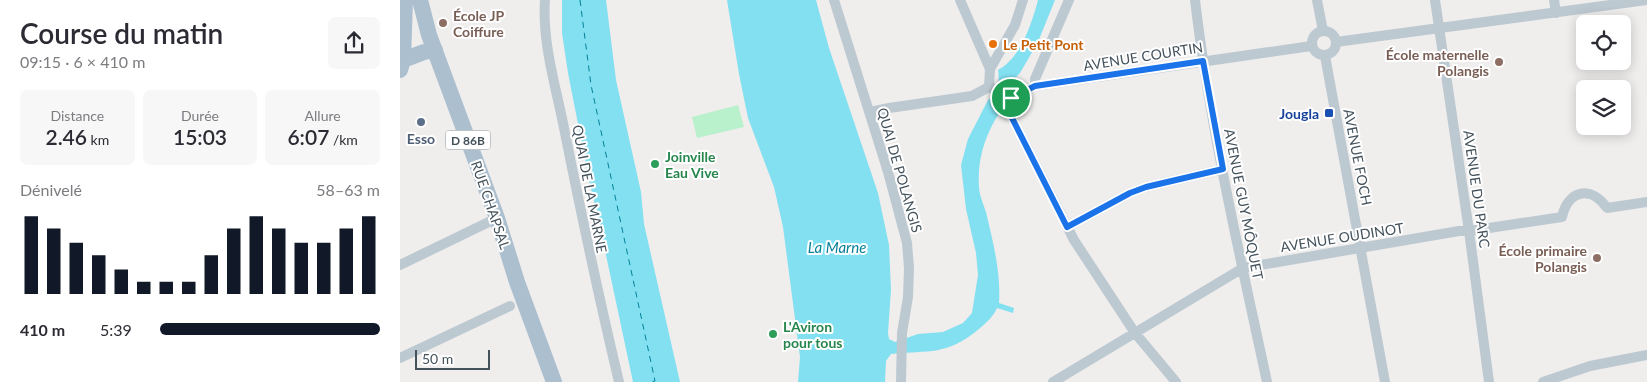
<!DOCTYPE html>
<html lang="fr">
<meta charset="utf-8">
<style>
:root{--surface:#fff;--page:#f7f7f7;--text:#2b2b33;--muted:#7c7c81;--accent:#111827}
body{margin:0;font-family:Lato,sans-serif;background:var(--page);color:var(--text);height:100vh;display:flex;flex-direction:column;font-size:19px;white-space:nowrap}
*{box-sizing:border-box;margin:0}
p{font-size:16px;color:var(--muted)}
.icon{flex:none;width:28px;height:28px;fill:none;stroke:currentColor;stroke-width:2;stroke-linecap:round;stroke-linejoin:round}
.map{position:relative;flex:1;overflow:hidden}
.details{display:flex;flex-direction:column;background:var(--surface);width:400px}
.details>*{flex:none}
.buttons{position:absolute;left:1176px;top:15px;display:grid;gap:10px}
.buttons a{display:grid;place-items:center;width:55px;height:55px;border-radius:8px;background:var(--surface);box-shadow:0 2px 12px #0003;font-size:25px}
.scale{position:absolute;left:15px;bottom:12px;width:75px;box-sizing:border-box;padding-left:5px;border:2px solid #44525c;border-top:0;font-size:14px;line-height:18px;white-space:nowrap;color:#44525c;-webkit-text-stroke:4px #fff;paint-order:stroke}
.pin{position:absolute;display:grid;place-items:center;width:42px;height:42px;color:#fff;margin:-21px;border:2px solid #fff;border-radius:50%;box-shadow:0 1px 5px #0007}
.round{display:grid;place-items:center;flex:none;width:52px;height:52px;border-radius:8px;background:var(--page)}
.headline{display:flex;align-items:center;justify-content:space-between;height:85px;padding:0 20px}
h1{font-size:28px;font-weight:600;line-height:38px}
.stats{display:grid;grid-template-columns:repeat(3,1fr);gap:8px;height:85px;padding:5px 20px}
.stats div{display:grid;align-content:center;border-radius:8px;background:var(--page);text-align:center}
.stats b{font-size:21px;font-weight:600}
.stats small{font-size:14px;font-weight:400}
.stats p{font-size:14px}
.chart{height:140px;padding:10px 20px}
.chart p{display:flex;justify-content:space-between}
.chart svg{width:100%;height:90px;margin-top:5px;stroke:var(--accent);stroke-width:6}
ul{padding:0 20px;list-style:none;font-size:16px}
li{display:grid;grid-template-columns:80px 60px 1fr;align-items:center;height:38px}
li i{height:12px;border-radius:6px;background:var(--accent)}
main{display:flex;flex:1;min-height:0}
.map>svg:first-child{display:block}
.green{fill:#b8f1cb}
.water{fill:#82e0f1}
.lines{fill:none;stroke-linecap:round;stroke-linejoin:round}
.ferry{stroke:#058199;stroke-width:1;stroke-dasharray:6 5;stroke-linecap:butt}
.minor{stroke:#bdc9d1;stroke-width:10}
.primary{stroke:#abbfcf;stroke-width:16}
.route-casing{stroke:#fff;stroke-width:10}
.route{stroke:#1a73e8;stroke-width:6}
.education-dot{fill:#8d6e63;stroke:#fff;stroke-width:2}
.food-dot{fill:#e8710a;stroke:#fff;stroke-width:2}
.transit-dot{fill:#1a4fb4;stroke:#fff;stroke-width:2}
.service-dot{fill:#5c6f8a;stroke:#fff;stroke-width:2}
.leisure-dot{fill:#2e9e5b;stroke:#fff;stroke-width:2}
.labels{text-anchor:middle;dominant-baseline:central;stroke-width:4;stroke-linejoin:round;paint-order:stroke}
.shield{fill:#fff;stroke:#7c868d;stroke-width:1}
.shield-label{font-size:12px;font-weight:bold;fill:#44525c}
.education-label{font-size:14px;font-weight:bold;fill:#785e54;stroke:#fff;text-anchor:end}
.food-label{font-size:14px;font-weight:bold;fill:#c56008;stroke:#fff;text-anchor:start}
.street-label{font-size:14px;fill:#44525c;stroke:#fff}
.transit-label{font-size:14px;font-weight:bold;fill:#164399;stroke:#fff;text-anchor:end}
.service-label{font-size:14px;font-weight:bold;fill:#4e5e75;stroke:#fff}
.leisure-label{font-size:14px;font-weight:bold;fill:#27864d;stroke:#fff;text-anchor:start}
.water-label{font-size:15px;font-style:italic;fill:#058199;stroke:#fff}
</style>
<main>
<section class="details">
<div class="headline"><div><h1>Course du matin</h1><p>09:15 · 6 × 410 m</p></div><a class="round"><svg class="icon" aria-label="share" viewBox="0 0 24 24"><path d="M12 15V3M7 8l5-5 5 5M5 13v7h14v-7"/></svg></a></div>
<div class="stats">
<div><p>Distance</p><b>2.46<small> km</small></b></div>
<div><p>Durée</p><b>15:03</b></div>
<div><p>Allure</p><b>6:07<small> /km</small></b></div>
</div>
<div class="chart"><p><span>Dénivelé</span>58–63 m</p>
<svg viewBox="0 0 160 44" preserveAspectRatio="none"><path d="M5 44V6M15 44V12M25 44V19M35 44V25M45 44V32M55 44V38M65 44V38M75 44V38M85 44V25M95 44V12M105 44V6M115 44V12M125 44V19M135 44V19M145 44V12M155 44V6"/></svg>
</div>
<ul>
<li><b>410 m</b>5:39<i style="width:100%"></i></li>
</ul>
</section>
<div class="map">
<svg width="1247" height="382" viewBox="0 0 1247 382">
<rect width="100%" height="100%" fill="#f0eded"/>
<!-- green -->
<path class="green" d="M338,105L344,127L297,138L292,117Z"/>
<!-- water -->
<path class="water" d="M162,0H206L216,80L241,192L244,224L280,382H233L203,241L197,237L200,225L190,185L168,73L162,33Z
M327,0H416L429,48L478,193L489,245L491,290L488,333L489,339L495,342L518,334L543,332L563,323L572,313L578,275L576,253L566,209L561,165L568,139L588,100C598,95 600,80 598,70C620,59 632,23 638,0H655L638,42L620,73L607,86L599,102L601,110C586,133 577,158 579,186C579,194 583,203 586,212C593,242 601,272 599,303L614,308L613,313L597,308C593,317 586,323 579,329C546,356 530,350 491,354L486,361L485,382H398L400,357L383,227L374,187L348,118L339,74Z"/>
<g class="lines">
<!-- ferry -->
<path class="ferry" d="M180,0L191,85L255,381L250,382"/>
<!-- minor -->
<path class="minor" d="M145,0C142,43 156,87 164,128C181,213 199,298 219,382
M434,0L488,172L507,243L509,268L508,297L502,333L501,382
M560,0L590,69L589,87
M795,0C810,128 840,256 867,382
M917,0L923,31
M1035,0L1069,231L1089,382
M1154,0L1156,13
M912 43a12 12 0 1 1 24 0a12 12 0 1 1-24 0Z
M936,42L1247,0
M925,56L985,382
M590,69L615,25L623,0
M635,86V79L669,0
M589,87L611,97
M611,97L612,118L674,240L735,333L776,382
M611,97L635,86L911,46
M470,112L489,108L572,96L589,87
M667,227L730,193L746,187L823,169
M0,265L97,218
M0,358L110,306
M653,382L843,268L1059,231H1069L1162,217C1168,190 1191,185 1207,208L1247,202
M1143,382L1190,366L1247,355"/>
<!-- primary -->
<path class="primary" d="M20,0L29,35L97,218L117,282L154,382
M3,60L24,52L35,50
M0,70L3,60L5,0"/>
</g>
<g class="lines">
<defs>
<path id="route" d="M803,61L823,169L746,187L730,193L667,227L612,118L611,98L635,86Z"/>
</defs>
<!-- route casing -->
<use href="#route" class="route-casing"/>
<!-- route -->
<use href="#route" class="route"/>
</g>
<!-- markers -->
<g class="education-dot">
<circle cx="43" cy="23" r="5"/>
<circle cx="1099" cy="62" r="5"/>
<circle cx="1197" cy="258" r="5"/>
</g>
<circle class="food-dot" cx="593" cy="44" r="5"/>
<rect class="transit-dot" x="924" y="108" width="10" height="10" rx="2.5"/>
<circle class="service-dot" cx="21" cy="122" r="5"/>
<g class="leisure-dot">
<circle cx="255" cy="164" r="5"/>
<circle cx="373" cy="334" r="5"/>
</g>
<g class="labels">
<!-- shield labels -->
<rect class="shield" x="45.5" y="130.5" width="45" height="19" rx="4"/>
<g class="shield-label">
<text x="68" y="140">D 86B</text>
</g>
<!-- education labels -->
<g class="education-label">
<text x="53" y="15" text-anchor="start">École JP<tspan x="53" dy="16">Coiffure</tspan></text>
<text x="1089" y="54">École maternelle<tspan x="1089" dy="16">Polangis</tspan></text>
<text x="1187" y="250">École primaire<tspan x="1187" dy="16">Polangis</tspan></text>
</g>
<!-- food labels -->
<g class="food-label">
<text x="603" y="44">Le Petit Pont</text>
</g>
<!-- street labels -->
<g class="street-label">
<text transform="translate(743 56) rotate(-9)">AVENUE COURTIN</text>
<text transform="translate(958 157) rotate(79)">AVENUE FOCH</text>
<text transform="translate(500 170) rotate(74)">QUAI DE POLANGIS</text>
<text transform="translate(190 189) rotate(79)">QUAI DE LA MARNE</text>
<text transform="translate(1077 189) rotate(82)">AVENUE DU PARC</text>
<text transform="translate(844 204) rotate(79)">AVENUE GUY MÔQUET</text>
<text transform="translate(91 205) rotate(71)">RUE CHAPSAL</text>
<text transform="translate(942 237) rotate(-9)">AVENUE OUDINOT</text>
</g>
<!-- transit labels -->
<g class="transit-label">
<text x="919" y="113">Jougla</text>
</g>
<!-- service labels -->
<g class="service-label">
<text x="21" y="138">Esso</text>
</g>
<!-- leisure labels -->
<g class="leisure-label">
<text x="265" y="156">Joinville<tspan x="265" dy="16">Eau Vive</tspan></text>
<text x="383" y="326">L'Aviron<tspan x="383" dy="16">pour tous</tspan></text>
</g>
<!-- water labels -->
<g class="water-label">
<text x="437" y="247">La Marne</text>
</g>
</g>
</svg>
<div class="buttons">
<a><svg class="icon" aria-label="locate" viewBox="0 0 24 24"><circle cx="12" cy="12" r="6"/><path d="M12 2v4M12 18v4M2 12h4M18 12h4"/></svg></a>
<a><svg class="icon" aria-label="layers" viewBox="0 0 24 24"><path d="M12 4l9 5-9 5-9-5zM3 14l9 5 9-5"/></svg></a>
</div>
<div class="scale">50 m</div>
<div class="pin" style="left:611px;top:98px;background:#1e9e55"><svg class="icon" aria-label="arrive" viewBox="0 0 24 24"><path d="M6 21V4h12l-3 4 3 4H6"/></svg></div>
</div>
</main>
